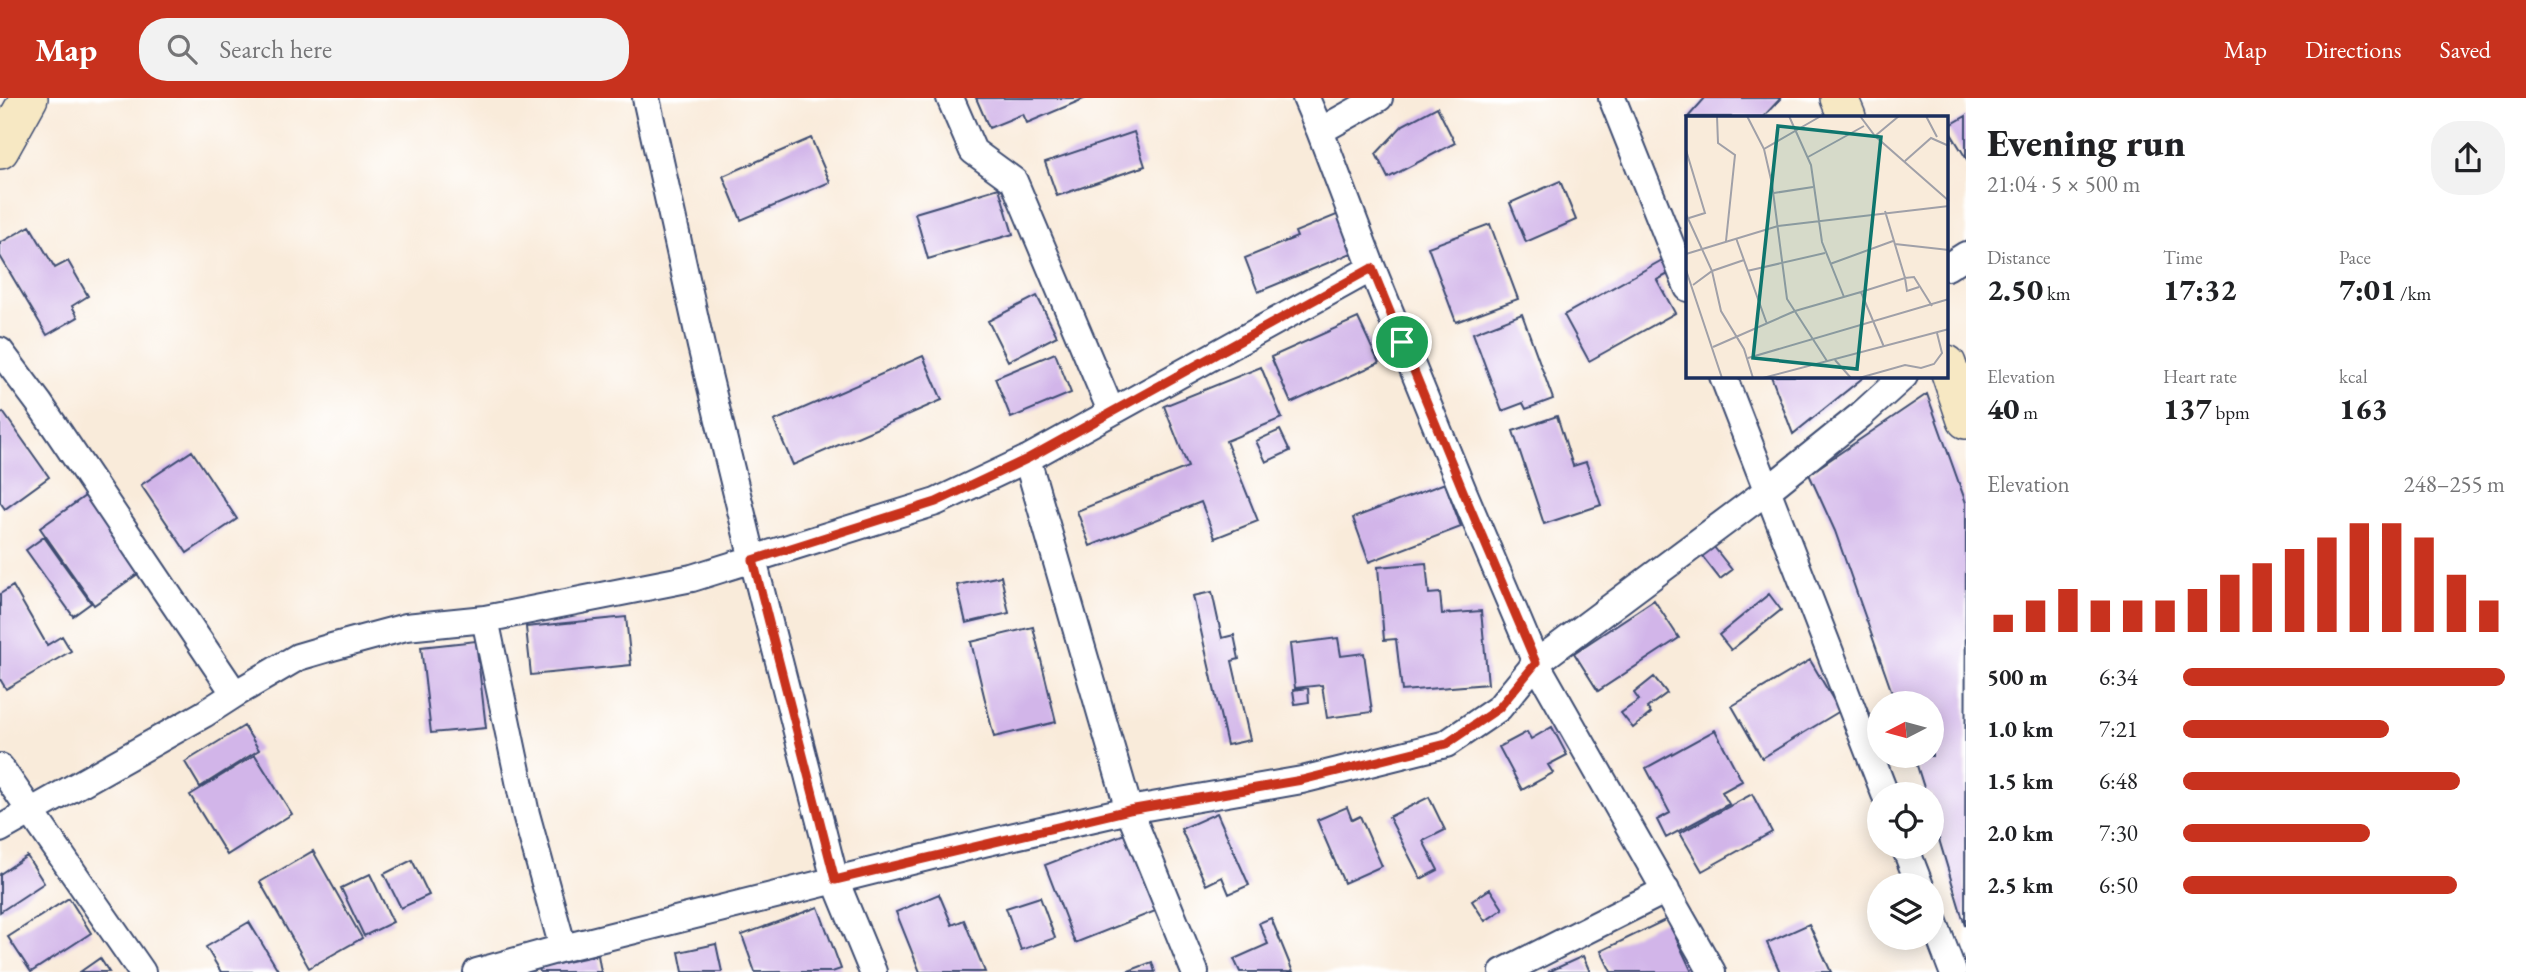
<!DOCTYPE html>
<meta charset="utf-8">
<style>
:root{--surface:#fff;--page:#f2f2f2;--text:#202124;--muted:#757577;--accent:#c8321e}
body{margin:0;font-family:"EB Garamond",serif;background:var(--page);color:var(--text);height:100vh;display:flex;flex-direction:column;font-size:26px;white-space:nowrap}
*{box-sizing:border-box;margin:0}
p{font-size:23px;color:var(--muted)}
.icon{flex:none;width:38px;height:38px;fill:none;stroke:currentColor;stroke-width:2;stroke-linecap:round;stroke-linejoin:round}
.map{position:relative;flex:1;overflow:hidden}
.details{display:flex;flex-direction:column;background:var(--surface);width:560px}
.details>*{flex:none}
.needle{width:46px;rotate:264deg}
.fabs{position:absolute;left:1867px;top:593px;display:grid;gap:14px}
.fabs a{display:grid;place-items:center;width:77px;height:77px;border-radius:50%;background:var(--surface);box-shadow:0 4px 18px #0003;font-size:35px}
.pin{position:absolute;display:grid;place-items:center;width:60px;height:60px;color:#fff;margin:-30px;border:4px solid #fff;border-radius:50%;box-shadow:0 2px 7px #0007}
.round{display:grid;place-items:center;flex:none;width:74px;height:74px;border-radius:28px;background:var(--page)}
.overview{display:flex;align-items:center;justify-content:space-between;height:119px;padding:0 21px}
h1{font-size:38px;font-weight:800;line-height:52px}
.figures{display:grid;grid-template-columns:repeat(3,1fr);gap:10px;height:119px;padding:7px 21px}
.figures div{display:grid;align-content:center}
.figures b{font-size:30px;font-weight:800}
.figures small{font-size:19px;font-weight:400}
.figures p{font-size:19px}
.chart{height:196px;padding:14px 21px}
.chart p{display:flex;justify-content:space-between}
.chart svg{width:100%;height:126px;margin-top:7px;stroke:var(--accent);stroke-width:6}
ul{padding:0 21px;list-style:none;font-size:23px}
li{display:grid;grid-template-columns:112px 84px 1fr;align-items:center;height:52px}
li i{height:18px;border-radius:9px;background:var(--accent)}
header{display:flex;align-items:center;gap:42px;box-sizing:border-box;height:98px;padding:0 35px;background:var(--accent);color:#fff}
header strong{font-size:33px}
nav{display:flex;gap:38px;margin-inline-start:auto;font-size:24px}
.search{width:490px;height:63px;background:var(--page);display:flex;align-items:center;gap:18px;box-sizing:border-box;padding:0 24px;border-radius:28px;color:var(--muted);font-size:26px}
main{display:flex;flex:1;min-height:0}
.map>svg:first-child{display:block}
.building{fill:#d2b5e9}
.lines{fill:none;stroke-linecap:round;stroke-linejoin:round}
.street-casing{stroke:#3c4b71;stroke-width:30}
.secondary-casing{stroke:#3c4b71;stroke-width:40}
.street{stroke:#fff;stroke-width:26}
.secondary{stroke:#f7e8c3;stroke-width:37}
.route-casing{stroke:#fff;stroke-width:14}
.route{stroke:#c8321e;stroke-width:9}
.inset-road{fill:none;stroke:#a0a0a8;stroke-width:2}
.view{fill:#0f766e;fill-opacity:0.15;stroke:#0f766e;stroke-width:3.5}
.inset-edge{fill:none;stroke:#1b2f5e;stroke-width:3.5}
</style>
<header>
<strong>Map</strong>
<div class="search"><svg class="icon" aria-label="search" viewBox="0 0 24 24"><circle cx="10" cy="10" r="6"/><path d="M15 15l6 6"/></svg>Search here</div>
<nav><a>Map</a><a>Directions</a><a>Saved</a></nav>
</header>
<main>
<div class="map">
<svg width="1966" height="874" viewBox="0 0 1966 874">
<rect width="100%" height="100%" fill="#fff"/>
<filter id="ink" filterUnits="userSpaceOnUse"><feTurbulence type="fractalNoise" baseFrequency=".0143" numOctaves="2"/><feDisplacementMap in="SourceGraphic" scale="14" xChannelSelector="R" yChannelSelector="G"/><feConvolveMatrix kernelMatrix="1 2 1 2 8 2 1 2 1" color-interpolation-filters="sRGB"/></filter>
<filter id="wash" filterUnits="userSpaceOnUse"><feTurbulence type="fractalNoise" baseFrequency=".00686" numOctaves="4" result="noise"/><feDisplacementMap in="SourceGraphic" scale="28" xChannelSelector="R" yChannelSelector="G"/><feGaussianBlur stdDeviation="1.57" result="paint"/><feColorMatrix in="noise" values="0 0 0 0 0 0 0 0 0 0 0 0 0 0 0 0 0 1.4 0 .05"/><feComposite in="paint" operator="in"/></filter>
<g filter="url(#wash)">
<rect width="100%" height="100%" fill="#f9ebda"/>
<g id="blocks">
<!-- building -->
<path class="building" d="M976,0H1086L1027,25L1023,16L989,30Z
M1705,0H1781L1763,19H1688Z
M1437,9L1455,45L1388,80L1376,56L1403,27Z
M1966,18V60L1947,29Z
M1134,34L1145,68L1057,98L1045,64Z
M811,40L830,84L741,122L723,78Z
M1560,83L1576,122L1526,144L1510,105Z
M999,90L1013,136L928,161L915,115Z
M1339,116L1354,154L1258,194L1245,160L1297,139L1295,134Z
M1490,126L1518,201L1456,224L1428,149Z
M30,128L55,170L68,163L88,198L72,208L78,219L47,237L0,158V145Z
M1664,161L1672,174L1657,182L1675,215L1589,263L1564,217Z
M1037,198L1057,238L1008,263L988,223Z
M1522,216L1553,301L1526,311L1523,305L1502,313L1473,235Z
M1358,220L1379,265L1291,305L1271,259Z
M1055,255L1071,295L1011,320L995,280Z
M923,258L942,302L793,367L774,323Z
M1261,269L1282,320L1226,343L1258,423L1215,440L1201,404L1090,448L1077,413L1188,369L1164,308Z
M1771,278H1865L1793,336Z
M1927,296L1966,405L1965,828L1932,718V696H1926L1914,658H1932V606H1896L1835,433L1809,376Z
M3,314L49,379L5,411L0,404V317Z
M1557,318L1573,368L1586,364L1601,407L1544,426L1513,333Z
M1280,332L1290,353L1266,364L1256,343Z
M192,353L237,421L187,455L141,387Z
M1445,385L1461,429L1369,464L1353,420Z
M88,396L142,473L94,507L40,430Z
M44,439L91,505L73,518L26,452Z
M1710,444L1732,472L1720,481L1699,454Z
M1426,465L1429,496L1440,495L1442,516L1481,513L1488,586L1402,593L1396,541L1384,542L1378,469Z
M1001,478L1009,515L966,525L957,487Z
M13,488L47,547L62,538L71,553L6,591L0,581V496Z
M1212,494L1222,540L1234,537L1239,561L1232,563L1250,642L1227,647L1193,498Z
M1769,496L1781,512L1731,552L1719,537Z
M1654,502L1679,540L1598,593L1574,555Z
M626,519L631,567L531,577L526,529Z
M1033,529L1056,624L994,639L971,544Z
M1338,540L1341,558L1364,555L1372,614L1327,620L1322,587L1295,590L1290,546Z
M476,543L486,630L431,635L421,549Z
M1810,562L1840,613L1762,660L1732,608Z
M1654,579L1667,595L1647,610L1651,615L1633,630L1621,615L1639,602L1634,595Z
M1308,590L1309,604L1295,606L1293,592Z
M244,628L259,652L200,689L185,664Z
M1552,629L1567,657L1548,667L1553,675L1522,692L1499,649L1527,634L1531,641Z
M1715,632L1742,683L1722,694L1729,706L1666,740L1657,722L1670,715L1646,670Z
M255,657L292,716L227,757L190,697Z
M1752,696L1772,734L1702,773L1680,735Z
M1429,699L1445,732L1423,743L1438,772L1421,781L1389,719Z
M1347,709L1352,722L1360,718L1382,768L1344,785L1317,722Z
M1217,715L1249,787L1229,796L1222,779L1206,787L1181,731Z
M1127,735L1158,812L1075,845L1045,767Z
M313,753L362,840L309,870L260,784Z
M27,758L44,785L0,814V776Z
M412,762L429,797L401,810L384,776Z
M370,776L393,824L364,838L341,790Z
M1490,791L1503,811L1485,823L1472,803Z
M939,796L952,827L964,822L985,874H920L896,814Z
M1040,799L1055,840L1021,852L1006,810Z
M69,800L91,835L31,874L8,839Z
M818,809L841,871L832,874H755L742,837Z
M1271,820L1293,874H1240L1234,861L1268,846L1259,825Z
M1667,821L1692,874H1611L1601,853Z
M249,824L278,872L274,874H221L206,849Z
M1809,826L1831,874H1780L1767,845Z
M716,846L722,874H683L679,854Z
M598,857L601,874H540L539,870Z
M1583,858L1590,874H1548Z
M100,860L109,874H80Z
M1152,864L1155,874H1126Z"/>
</g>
</g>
<g filter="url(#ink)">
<use href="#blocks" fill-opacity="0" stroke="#3c4b71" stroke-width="2"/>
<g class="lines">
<defs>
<path id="street" d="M646,0L701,248L753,462L835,782L873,874
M950,0L973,53L1014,83L1111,313
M1306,0L1320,33
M1379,0L1320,33L1372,170L1463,393L1536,565L1712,874
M1612,0L1688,190
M1947,169L1966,157
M0,253L39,305L235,596
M1723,278L1885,696
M1027,361L1129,712L1195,874
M485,521L526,716L563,850
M0,669L142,874
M0,731L204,616L235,596L298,559L332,549L406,529L485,521L692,480L936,404L1027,361L1372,170
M1905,749L1920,788
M1932,819L1953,874
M477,874L563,850L984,745L1129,712L1302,682L1446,646L1499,610L1536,565L1768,392L1861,317L1904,278
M1503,874L1666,792"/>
<path id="secondary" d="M1839,0L1847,19
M0,52L29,0
M1947,266L1966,322"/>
</defs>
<!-- street casing -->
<use href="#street" class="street-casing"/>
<!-- secondary casing -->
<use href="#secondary" class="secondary-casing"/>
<!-- street -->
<use href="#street" class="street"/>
<!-- secondary -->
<use href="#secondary" class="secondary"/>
</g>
</g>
<g class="lines" filter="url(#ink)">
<defs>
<path id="route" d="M1372,170L1463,393L1536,565L1499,610L1446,646L1302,682L1129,712L835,782L753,462L936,404L1027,361Z"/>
</defs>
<!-- route casing -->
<use href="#route" class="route-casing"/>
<!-- route -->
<use href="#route" class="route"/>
</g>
<!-- overview -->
<g transform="translate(1686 18)">
<rect width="262" height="262" fill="#f9ebda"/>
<path class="inset-road" d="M31,0L32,27L49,39L40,125M61,0L78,33L86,68L101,183L141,245M103,0L125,49L136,126L158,181M174,0L189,20L263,85M240,0L251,21M189,20L213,0M78,33L135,0M0,34L19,97L3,102M122,41L178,10M219,45L245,22L263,30M88,77L127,71M199,95L219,162L228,161L246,190M0,98L26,155L35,195L58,233L67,262M50,122L81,208M209,128L263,134M0,138L92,110L263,90M144,148L207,125M0,154L36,262M61,155L139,137M7,169L26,155L58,144M175,176L219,162L221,175L233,171M27,231L109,195L175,176L198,231M62,242L263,183M149,244L165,262M77,262L263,213M173,262L219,249L235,252L248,248L256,237L251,217"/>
<path class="view" d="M92,10L195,21L171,253L67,242Z"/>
<rect width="262" height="262" class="inset-edge"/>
</g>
</svg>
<div class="fabs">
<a><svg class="needle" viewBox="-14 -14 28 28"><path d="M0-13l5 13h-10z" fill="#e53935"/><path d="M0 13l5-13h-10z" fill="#757577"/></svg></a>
<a><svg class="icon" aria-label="locate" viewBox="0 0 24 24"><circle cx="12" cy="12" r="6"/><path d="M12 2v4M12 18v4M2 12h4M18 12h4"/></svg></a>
<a><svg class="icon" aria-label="layers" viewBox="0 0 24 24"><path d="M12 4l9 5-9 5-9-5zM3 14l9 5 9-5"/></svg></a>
</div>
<div class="pin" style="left:1402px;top:244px;background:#1e9e55"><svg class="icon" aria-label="arrive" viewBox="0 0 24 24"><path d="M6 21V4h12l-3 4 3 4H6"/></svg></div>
</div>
<section class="details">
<div class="overview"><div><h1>Evening run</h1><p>21:04 · 5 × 500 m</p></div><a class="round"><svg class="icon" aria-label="share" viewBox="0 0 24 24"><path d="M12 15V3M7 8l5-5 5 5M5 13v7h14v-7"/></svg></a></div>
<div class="figures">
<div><p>Distance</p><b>2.50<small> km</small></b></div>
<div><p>Time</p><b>17:32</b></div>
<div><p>Pace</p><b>7:01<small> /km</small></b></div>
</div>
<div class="figures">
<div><p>Elevation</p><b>40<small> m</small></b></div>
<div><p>Heart rate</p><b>137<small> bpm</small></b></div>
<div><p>kcal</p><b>163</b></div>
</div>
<div class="chart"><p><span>Elevation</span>248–255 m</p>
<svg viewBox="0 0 160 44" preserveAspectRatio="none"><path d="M5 44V38M15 44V33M25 44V29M35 44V33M45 44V33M55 44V33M65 44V29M75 44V24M85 44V20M95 44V15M105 44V11M115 44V6M125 44V6M135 44V11M145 44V24M155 44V33"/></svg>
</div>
<ul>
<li><b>500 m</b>6:34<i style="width:100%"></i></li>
<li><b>1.0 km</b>7:21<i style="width:64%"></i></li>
<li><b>1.5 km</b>6:48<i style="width:86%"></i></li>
<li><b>2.0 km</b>7:30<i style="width:58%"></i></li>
<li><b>2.5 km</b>6:50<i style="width:85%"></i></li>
</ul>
</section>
</main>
